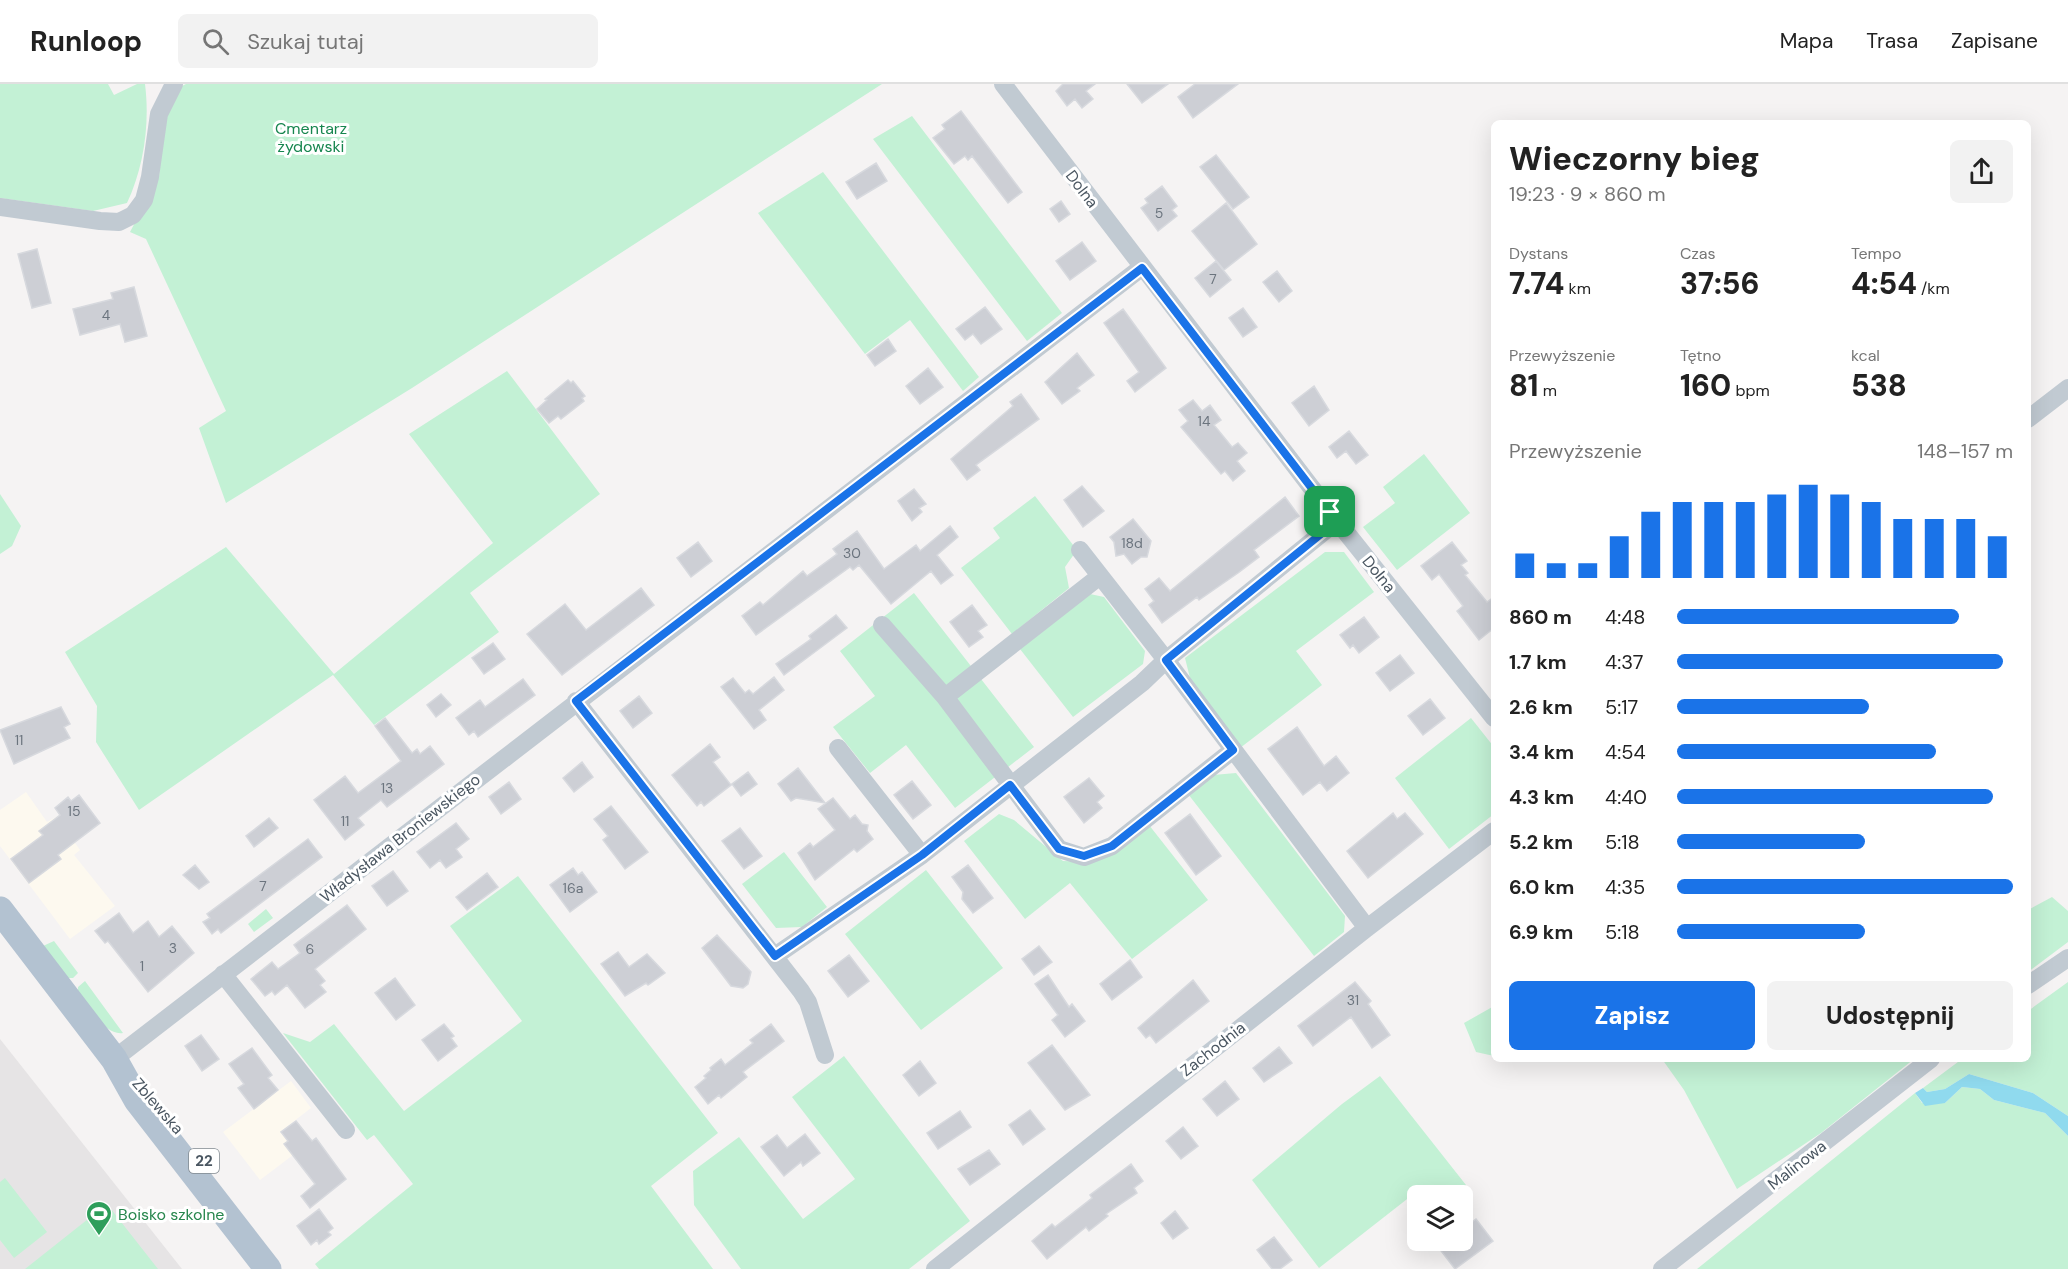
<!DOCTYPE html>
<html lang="pl">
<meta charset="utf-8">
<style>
:root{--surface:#fff;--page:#f2f2f2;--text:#222;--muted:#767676;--line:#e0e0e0;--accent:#1a73e8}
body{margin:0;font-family:"DM Sans",sans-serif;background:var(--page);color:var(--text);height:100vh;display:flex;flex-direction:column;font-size:22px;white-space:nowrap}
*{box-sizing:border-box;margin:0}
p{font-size:20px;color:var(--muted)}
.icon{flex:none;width:33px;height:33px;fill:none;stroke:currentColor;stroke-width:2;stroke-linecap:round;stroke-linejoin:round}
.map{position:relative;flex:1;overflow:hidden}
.sheet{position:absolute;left:1491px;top:36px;width:540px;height:942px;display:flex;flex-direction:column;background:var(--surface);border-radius:9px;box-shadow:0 6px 24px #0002}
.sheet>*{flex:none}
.fabs{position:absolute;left:1407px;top:1101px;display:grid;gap:12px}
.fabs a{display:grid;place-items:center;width:66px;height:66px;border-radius:9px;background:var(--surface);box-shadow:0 6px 24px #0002;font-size:30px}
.pin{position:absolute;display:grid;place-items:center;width:51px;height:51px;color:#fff;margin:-26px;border-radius:12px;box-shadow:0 3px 9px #0006}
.round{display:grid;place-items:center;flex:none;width:63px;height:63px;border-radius:9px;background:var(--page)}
.summary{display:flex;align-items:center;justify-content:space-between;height:102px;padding:0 18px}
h1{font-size:33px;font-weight:800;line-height:45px}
.figures{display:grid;grid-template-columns:repeat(3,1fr);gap:9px;height:102px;padding:6px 18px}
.figures div{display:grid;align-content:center}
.figures b{font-size:30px;font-weight:800}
.figures small{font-size:16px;font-weight:400}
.figures p{font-size:16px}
.chart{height:168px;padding:12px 18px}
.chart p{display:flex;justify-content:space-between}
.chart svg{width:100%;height:108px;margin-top:6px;stroke:var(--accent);stroke-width:6}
.primary-button{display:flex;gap:12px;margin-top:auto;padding:12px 18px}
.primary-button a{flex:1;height:69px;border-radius:9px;background:var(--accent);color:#fff;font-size:24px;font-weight:800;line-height:69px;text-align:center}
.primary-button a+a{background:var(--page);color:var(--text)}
ul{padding:0 18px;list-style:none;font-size:20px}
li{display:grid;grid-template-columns:96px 72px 1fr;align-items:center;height:45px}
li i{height:15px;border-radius:8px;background:var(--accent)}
header{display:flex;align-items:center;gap:36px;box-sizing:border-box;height:84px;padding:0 30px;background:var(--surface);border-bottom:2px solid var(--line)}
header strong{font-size:28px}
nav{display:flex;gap:33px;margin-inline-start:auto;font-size:21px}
.search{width:420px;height:54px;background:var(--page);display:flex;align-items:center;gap:15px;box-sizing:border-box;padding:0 21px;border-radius:9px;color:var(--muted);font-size:22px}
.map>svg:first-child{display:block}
.commercial{fill:#fdf9ef}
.education{fill:#e6e4e5}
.green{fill:#c3f1d5}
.water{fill:#90daee}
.building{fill:#cdcfd5;stroke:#d7d9de;stroke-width:1.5}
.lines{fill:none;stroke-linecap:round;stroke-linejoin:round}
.minor{stroke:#c1cad2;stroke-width:18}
.primary{stroke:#b3c2d1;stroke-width:27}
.route-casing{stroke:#fff;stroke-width:12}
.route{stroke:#1a73e8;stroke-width:8}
.labels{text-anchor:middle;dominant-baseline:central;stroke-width:6;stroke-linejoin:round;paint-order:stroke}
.number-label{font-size:14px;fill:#6b747e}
.shield{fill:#fff;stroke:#808990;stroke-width:1.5}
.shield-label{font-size:15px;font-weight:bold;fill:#4a5661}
.park-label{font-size:16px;fill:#17864f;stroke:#fff}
.street-label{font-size:16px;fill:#4a5661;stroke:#fff}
.leisure-label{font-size:16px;fill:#27864d;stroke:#fff;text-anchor:start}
</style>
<header>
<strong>Runloop</strong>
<div class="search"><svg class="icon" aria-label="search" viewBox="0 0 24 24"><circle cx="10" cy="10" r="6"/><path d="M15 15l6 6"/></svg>Szukaj tutaj</div>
<nav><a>Mapa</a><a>Trasa</a><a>Zapisane</a></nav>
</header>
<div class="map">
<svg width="2068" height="1185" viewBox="0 0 2068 1185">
<rect width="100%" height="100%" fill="#f5f3f3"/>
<!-- commercial -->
<path class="commercial" d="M26,708L47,738L60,731L80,755L75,759L80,766L74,771L115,822L70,855L0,762V726Z
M291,997L311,1024L280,1048L297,1068L260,1096L223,1048Z"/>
<!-- education -->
<path class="education" d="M0,955L182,1185H0Z"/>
<!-- green -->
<path class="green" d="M0,0H108L114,11L137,0H145C150,39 144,83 127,119L93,127L0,114Z
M186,0H882L412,304L226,419L199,344L226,327L146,155L130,148L159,93L164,34L180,3Z
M912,32L1062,229L1027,257L873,55Z
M823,88L979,293L963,307L910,236L865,270L758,129Z
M507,287L600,410L470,509L499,548L374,641L333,591L139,726L96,658L97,622L65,568L226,463L334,590L493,459L409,350Z
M1424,370L1470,429L1397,486L1363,443L1395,419L1383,403Z
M0,410L21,442L12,462L0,470Z
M1035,412L1077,466L1065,483L1069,504L1012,550L961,484L1000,454L993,444Z
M1325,468H1344L1374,508L1296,567L1322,601L1240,664L1191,598L1185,574Z
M914,509L1034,663L955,724L906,661L870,689L833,643L875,612L840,567Z
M1090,510L1104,513L1145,567L1143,580L1073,633L1020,565Z
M1471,634L1494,663V730L1449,765L1395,694Z
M1236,689L1345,832L1344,848L1314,872L1188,710L1213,691Z
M999,730L1014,736L1063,777L1094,778L1149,741L1208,816L1132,875L1070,799L1025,835L964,757Z
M784,768L827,823L802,843L776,844L742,800Z
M926,786L1003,884L921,946L845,850Z
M518,792L718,1049L651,1102L713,1185H319L315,1180L413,1100L374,1051L367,1056L283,949L310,958L334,940L404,1027L522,937L450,842Z
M2052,813L2068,827V858L2028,888V826Z
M266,825L273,834L254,848L248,840Z
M54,857L78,889L73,894H68L43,862Z
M85,897L123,949C104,952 89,921 78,908V903Z
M2068,898V1032L2033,1009L1969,990L1945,1005L1927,1008L1923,1004L1962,975H2028V927Z
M1494,922V972L1476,968L1464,939Z
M844,972L970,1137L909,1185H741L694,1121L693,1087L739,1053L803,1135L855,1095L792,1013Z
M1662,975H1914L1821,1049L1737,1105L1684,1006Z
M1380,992L1466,1101L1453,1111L1418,1112L1417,1119L1411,1112L1319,1184L1252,1096L1342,1020Z
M1962,1003L1980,1005L1994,1016L2045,1029L2068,1052V1185H1697L1915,1009L1922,1019H1945Z
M5,1094L47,1148L14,1174L0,1156V1098Z
M107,1120L158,1185H25Z"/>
<!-- water -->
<path class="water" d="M1969,990L2033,1009L2068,1032V1052L2045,1029L1994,1016L1980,1005L1962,1003L1945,1019L1925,1022L1915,1009L1923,1004L1927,1008L1945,1005Z"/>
<!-- building -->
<path class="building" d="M1063,0H1095L1086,7L1093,15L1082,24L1075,15L1067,22L1056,7Z
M1127,0H1168L1142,19Z
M1195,0H1238L1193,34L1178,13Z
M961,27L1022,108L1008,119L972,72L968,76L965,72L954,80L933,54L945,45L942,41Z
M1216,71L1249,113L1233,125L1200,83Z
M876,79L887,97L857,115L846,98Z
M1162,102L1177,122L1172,126L1177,132L1158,147L1141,124L1148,119L1145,115Z
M1061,117L1070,130L1059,138L1050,125Z
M1226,119L1257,160L1224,186L1192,147Z
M1082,158L1096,177L1070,196L1056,177Z
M37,165L51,219L32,224L18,170Z
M1216,177L1231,196L1210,213L1195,194Z
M1277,187L1292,207L1279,218L1263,198Z
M134,203L147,252L125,258L120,240L80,251L73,225L113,215L111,209Z
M985,223L1002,245L981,260L973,250L965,256L956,245Z
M1243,224L1257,243L1243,253L1229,234Z
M1123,225L1166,284L1135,308L1127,297L1139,288L1104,239Z
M888,255L896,267L875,282L867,271Z
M1077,269L1094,291L1077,304L1080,307L1062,320L1045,298Z
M928,284L943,303L920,320L906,302Z
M568,296L571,299L573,297L585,312L582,314L584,317L561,335L558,332L549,339L537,325L547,316L545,315Z
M1314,302L1329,326L1309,342L1292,319Z
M1021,310L1039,335L976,381L980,386L967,396L951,375L1013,322L1010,318Z
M1193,316L1202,327L1210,321L1221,336L1214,341L1232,363L1238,359L1247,369L1237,377L1245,387L1233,397L1225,387L1221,390L1181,343L1188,337L1179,326Z
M1349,347L1368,371L1356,380L1346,367L1337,374L1329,363Z
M1082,402L1104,427L1083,443L1064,416Z
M914,405L926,420L919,424L922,428L912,437L898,417Z
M1285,413L1299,432L1254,466L1259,473L1238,489L1199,516L1197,513L1162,539L1149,521L1154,517L1145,505L1159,494L1170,507Z
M1133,435L1151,457L1147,473H1141L1132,480L1124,470L1116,472L1114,458L1110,453Z
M950,442L958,453L937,471L953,491L941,500L931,487L891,520L859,481L853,486L850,483L756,551L742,532L760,518L763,521L803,487L807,492L837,470L833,465L857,447L884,485L916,461L920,467Z
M698,458L712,477L691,493L677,474Z
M1452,458L1467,477L1461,481L1468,489L1465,491L1487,518L1494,513V544L1479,556L1457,527L1463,522L1439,490L1432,496L1421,482Z
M641,504L654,521L562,591L527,550L565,520L586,546Z
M972,521L987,541L978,547L983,553L969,563L950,538Z
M836,531L847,544L784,591L776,580L811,555L809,552Z
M1364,533L1379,553L1359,569L1353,561L1350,564L1340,551Z
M493,559L505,575L484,590L472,574Z
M1400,571L1414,589L1390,607L1376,589Z
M774,593L784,606L759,626L766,636L754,645L721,603L733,594L745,609L749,606L753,610Z
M523,595L535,611L478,653L474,647L469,651L456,634L480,616L485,623Z
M441,610L451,621L436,633L427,621Z
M639,612L652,629L633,644L620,627Z
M1430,615L1445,634L1423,651L1408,632Z
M61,623L70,640L64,643L70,654L14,680L0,646Z
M385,634L412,669L417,665L420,670L430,662L444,680L387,723L381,716L358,734L364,741L345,756L314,716L345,692L358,709L401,677L375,642Z
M1297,643L1324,682L1336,672L1349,689L1327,707L1320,698L1303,711L1268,665Z
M710,660L720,673L713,678L731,701L704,722L701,718L697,722L672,691Z
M582,678L593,693L574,708L563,694Z
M798,684L825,719L796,714L791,717L778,700Z
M748,688L757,700L741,712L732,700Z
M1089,694L1104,712L1097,718L1102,724L1084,739L1064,713Z
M912,697L931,721L913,735L894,711Z
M509,698L521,715L501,730L489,713Z
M79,711L100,739L58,771L61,775L29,799L11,775L43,751L39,747L60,731L55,724L68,713L71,717Z
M833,714L850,735L855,731L862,740L868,741L867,747L873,755L857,768L854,765L815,796L798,769L810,759L813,763L835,746L818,725Z
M611,722L648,768L625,785L603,756L608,752L594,735Z
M1393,729L1397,735L1405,729L1423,750L1368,794L1347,767Z
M1190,730L1221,772L1196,791L1165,749Z
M269,734L278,744L254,763L246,752Z
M456,739L469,755L456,765L462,773L446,784L440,776L430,784L417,768Z
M740,744L762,772L744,785L722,757Z
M308,755L322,773L221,849L218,845L212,850L203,838L210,834L207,830Z
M195,781L209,798L199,805L183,791Z
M968,781L993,814L973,829L962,815L963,808L952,793Z
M573,784L578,791L582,788L597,808L570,828L550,801Z
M393,787L408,807L387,822L372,802Z
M487,789L498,803L467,826L456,813Z
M347,821L366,845L315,885L325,897L320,901L326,908L305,924L287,901L275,911L272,907L265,912L251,895L272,878L278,885L300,869L294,861Z
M119,829L133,849L148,837L159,853L172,842L194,869L148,908L108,857L105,859L95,847Z
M717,851L751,888L748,900L743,904L731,902L702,864Z
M1039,862L1052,878L1034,891L1022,875Z
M618,868L629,883L647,870L665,889L648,901L646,899L625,912L601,880Z
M849,871L869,897L848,913L828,887Z
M1130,876L1142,893L1112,916L1100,900Z
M1048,891L1069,923L1072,920L1085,937L1065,953L1052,936L1058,931L1035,900Z
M395,894L415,921L396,936L375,909Z
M1193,896L1209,917L1156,959L1150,951L1146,954L1138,944Z
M1355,898L1371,917L1368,920L1390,951L1372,964L1351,933L1313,962L1298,942Z
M444,940L454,952L451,954L457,962L438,977L422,956Z
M771,940L784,957L743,988L747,993L721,1014L719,1011L708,1020L695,1003L706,994L704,992L711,986L710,984L721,975L725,981L753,959L750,956Z
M201,951L219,975L202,987L185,962Z
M1052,961L1090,1011L1065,1026L1028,979Z
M1279,963L1292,979L1264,998L1253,984Z
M252,964L272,991L268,994L278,1006L254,1025L238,1004L244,1000L229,980Z
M920,977L936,999L919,1012L903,991Z
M1225,997L1239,1015L1217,1032L1203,1015Z
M1030,1026L1045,1045L1023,1061L1009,1041Z
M960,1027L971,1043L938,1065L927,1049Z
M296,1037L312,1057L316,1054L346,1095L310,1124L301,1112L315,1100L284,1060L288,1057L281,1048Z
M1183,1043L1198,1062L1181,1075L1166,1057Z
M805,1050L820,1069L803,1082L801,1078L784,1092L761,1063L777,1051L787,1064Z
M989,1066L1000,1080L970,1101L958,1085Z
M1131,1080L1143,1097L1134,1104L1137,1109L1106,1130L1108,1132L1089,1147L1086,1143L1047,1175L1032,1157L1052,1140L1055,1143L1092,1114L1090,1111Z
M319,1125L333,1144L328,1148L331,1151L319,1160L317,1156L311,1161L297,1142Z
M1175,1127L1188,1144L1173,1155L1161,1139Z
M1476,1135L1493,1157L1455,1185L1438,1163L1447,1156H1462V1145Z
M1274,1153L1292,1176L1280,1185H1272L1257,1166Z"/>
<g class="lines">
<!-- minor -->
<path class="minor" d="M1003,0L1337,437L1494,634
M0,123L100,137L119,138L133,131L144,116L150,93L159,30L174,0
M2028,335L2068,304
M1080,466L1166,576L1367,844
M882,541L945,613L1059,765L1084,773L1112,762L1233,666
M945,613L1100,492
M576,617L801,907L808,918L825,971
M838,664L922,771
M775,872L922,771L1142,599L1166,576L1337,437
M223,890L346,1046
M2028,901L2068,874
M114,975L1141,184
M935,1185L1367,844L1494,747
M1662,1185L1931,975"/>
<!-- primary -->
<path class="primary" d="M0,826L114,975L137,1016L268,1185"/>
</g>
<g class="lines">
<defs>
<path id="route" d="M1142,184L1337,437L1166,576L1233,666L1112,762L1084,772L1059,765L1010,701L922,771L775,872L576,617Z"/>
</defs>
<!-- route casing -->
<use href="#route" class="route-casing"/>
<!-- route -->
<use href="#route" class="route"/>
</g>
<!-- icons -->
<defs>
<symbol id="stadium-pin" viewBox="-11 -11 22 30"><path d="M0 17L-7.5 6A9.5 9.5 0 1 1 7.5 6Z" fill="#2e9e5b" stroke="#fff"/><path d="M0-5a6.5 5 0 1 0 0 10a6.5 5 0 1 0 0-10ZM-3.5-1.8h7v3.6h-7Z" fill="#fff"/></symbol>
</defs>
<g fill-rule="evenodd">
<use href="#stadium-pin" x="84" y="1115" width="30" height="40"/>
</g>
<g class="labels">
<!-- number labels -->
<g class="number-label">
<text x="1159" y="129">5</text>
<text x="1213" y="195">7</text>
<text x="106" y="231">4</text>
<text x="1204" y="337">14</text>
<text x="1132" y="459">18d</text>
<text x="852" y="469">30</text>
<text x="19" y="656">11</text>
<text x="387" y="704">13</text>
<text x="74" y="727">15</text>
<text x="345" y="737">11</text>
<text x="263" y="802">7</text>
<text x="573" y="804">16a</text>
<text x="173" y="864">3</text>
<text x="310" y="865">6</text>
<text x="142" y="882">1</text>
<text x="1353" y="916">31</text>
</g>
<!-- shield labels -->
<rect class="shield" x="189" y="1065" width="30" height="24" rx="4.5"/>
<g class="shield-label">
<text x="204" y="1077">22</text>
</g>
<!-- park labels -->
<g class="park-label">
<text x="311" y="44">Cmentarz<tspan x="311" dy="18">żydowski</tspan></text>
</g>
<!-- street labels -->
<g class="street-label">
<text transform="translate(1082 105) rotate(53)">Dolna</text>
<text transform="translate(1379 490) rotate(51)">Dolna</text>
<text transform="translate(400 754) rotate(-38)">Władysława Broniewskiego</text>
<text transform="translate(1213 965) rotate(-38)">Zachodnia</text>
<text transform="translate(158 1022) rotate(49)">Zblewska</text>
<text transform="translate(1797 1081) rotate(-38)">Malinowa</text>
</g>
<!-- leisure labels -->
<g class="leisure-label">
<text x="118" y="1130">Boisko szkolne</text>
</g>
</g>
</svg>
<div class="fabs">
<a><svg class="icon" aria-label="layers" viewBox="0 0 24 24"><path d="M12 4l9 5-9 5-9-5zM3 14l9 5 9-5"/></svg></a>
</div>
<div class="pin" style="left:1330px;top:428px;background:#1e9e55"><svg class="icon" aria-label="arrive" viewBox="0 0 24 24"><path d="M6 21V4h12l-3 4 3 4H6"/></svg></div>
<section class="sheet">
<div class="summary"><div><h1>Wieczorny bieg</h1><p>19:23 · 9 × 860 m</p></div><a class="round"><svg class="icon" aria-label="share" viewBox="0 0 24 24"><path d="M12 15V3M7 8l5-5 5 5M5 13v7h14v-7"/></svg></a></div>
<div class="figures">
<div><p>Dystans</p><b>7.74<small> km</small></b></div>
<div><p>Czas</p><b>37:56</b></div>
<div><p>Tempo</p><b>4:54<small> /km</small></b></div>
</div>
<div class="figures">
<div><p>Przewyższenie</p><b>81<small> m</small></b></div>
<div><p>Tętno</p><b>160<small> bpm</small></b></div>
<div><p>kcal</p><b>538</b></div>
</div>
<div class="chart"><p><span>Przewyższenie</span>148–157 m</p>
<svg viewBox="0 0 160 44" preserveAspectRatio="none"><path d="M5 44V34M15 44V38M25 44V38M35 44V27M45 44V17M55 44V13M65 44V13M75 44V13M85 44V10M95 44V6M105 44V10M115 44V13M125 44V20M135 44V20M145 44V20M155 44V27"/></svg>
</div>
<ul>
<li><b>860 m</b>4:48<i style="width:84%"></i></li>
<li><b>1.7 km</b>4:37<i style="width:97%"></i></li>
<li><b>2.6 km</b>5:17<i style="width:57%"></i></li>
<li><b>3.4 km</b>4:54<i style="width:77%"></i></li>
<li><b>4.3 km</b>4:40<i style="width:94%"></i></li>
<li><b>5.2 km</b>5:18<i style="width:56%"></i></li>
<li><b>6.0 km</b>4:35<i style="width:100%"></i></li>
<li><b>6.9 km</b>5:18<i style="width:56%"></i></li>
</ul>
<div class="primary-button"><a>Zapisz</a><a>Udostępnij</a></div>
</section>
</div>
